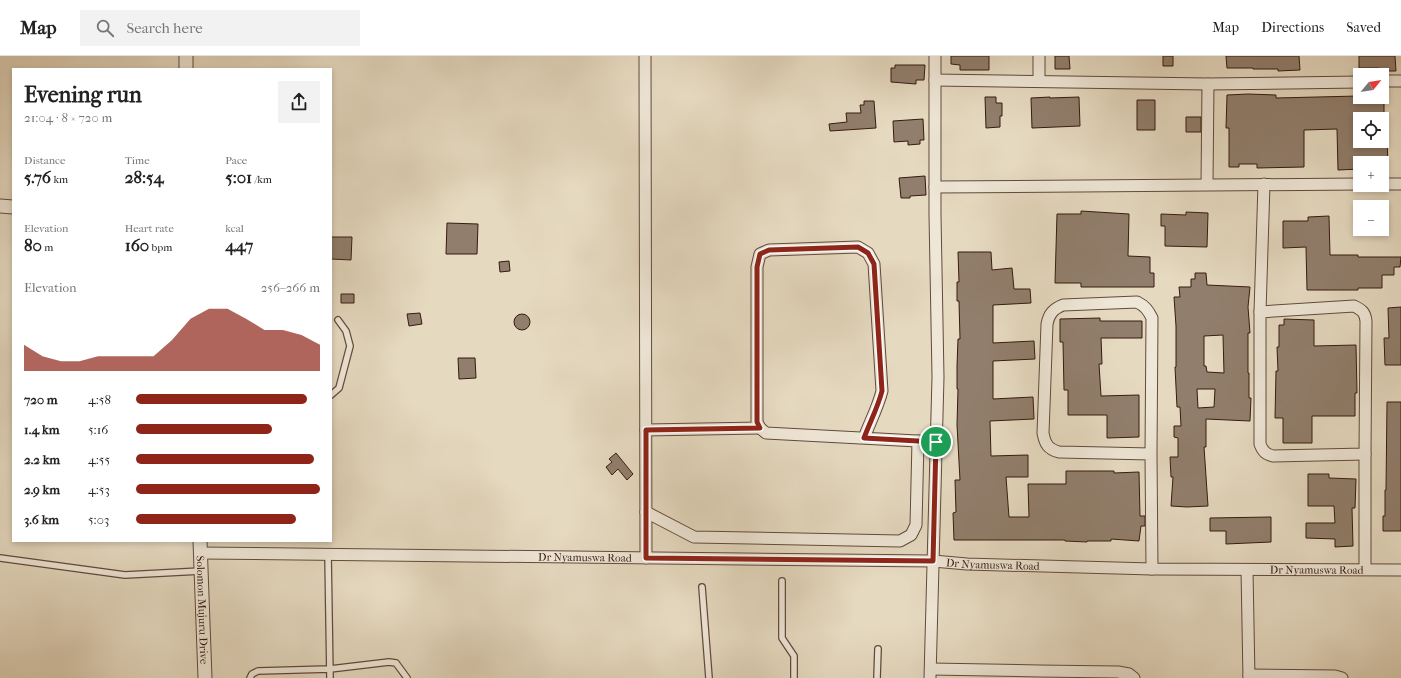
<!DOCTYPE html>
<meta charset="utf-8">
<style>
:root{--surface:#fff;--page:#f2f2f2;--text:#222;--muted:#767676;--line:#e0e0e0;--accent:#8f2418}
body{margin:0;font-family:"IM FELL French Canon",serif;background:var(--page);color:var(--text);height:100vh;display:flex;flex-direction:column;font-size:15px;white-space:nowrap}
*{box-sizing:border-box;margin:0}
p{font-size:13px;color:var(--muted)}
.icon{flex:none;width:22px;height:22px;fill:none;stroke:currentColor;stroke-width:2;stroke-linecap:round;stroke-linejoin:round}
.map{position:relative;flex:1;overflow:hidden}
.side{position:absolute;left:12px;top:12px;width:320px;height:474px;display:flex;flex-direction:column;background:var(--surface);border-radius:0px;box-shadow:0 2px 6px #0003}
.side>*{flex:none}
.needle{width:26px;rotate:60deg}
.tools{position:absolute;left:1353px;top:12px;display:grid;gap:8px}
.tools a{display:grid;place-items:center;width:36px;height:36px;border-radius:0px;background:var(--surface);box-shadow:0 2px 6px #0003;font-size:20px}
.pin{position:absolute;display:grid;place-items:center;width:34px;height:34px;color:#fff;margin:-17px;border:2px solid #fff;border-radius:50%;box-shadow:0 1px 4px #0007}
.round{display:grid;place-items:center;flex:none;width:42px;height:42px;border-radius:0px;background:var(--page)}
.overview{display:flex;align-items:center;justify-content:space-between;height:68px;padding:0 12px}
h1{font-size:22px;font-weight:700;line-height:30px}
.figures{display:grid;grid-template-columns:repeat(3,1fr);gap:6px;height:68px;padding:4px 12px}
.figures div{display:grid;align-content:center}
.figures b{font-size:17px;font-weight:700}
.figures small{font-size:11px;font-weight:400}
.figures p{font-size:11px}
.chart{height:112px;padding:8px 12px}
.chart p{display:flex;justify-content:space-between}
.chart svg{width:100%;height:72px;margin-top:4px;fill:var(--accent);opacity:.7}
ul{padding:0 12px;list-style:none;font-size:13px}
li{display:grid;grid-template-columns:64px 48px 1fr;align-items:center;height:30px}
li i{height:10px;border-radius:5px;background:var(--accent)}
header{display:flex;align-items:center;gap:24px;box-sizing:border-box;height:56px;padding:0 20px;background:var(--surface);border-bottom:1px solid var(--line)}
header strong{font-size:19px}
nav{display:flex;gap:22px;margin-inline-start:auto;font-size:14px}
.search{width:280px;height:36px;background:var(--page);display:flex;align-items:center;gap:10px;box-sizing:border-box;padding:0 14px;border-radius:0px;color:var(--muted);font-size:15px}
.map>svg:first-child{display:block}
.building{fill:#917e6c;stroke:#361b11;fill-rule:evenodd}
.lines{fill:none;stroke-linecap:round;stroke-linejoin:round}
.service-casing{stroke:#624a3d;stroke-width:8}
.minor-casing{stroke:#624a3d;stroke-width:13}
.tertiary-casing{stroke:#624a3d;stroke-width:15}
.service{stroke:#eee6d6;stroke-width:5.5}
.minor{stroke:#eee6d6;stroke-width:11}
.tertiary{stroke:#eee6d6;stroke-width:13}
.route-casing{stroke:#fff;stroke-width:8}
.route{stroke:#8f2418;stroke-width:5}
.labels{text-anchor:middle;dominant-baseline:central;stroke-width:3.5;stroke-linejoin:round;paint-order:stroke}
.street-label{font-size:11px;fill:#361b11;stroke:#eee6d6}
</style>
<header>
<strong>Map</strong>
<div class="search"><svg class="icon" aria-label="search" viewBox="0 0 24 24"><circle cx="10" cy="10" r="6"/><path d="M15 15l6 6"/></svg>Search here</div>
<nav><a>Map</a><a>Directions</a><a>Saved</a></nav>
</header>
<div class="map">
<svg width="1401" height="622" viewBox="0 0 1401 622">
<rect width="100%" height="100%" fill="#e5d9c0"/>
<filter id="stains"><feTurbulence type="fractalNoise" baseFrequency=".005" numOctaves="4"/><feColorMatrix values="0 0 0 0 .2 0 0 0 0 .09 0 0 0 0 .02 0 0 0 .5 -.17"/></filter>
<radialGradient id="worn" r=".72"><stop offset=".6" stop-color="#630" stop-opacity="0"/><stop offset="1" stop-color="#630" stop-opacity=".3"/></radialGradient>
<!-- building -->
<path class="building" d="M951,0H989V14H960V9L951,8Z
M1055,0H1069L1070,13H1055Z
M1163,0H1173V10H1163Z
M1226,0H1299L1300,14L1278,15V13H1253V12H1227Z
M1359,0H1395L1396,15H1379V12H1359Z
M895,9H925L924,24H916V28L891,26V12H895Z
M1248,38L1276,39V42L1358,40V43H1384V63H1360V85H1387L1388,107H1360V113L1338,114L1337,73L1304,74V111L1257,112V108H1239V111H1229V72H1226L1227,39Z
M985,41H996V47H1002V60H1000V71L986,72Z
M1050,41V42L1079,41L1080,70L1032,72L1031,42Z
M1137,44H1155V74H1137Z
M864,45H874L876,72L830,75L829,68L847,66L846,57H861L860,49H864Z
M1186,61H1201V76H1186Z
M923,63L924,84H920V88L908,89V85L894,86L893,65Z
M925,120L926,139L910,140V142H901L899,122Z
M1081,155L1129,158L1128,200L1150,201V217H1154V231H1081V227H1055L1057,158H1081Z
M1186,156L1208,157L1207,191L1165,190V170H1161V158L1186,159Z
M1329,160L1330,199H1358V201H1401L1400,211H1394V219H1382V232H1358V234H1307L1306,191L1283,192V165H1308V161Z
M447,167L478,168L477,198H446Z
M331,181H352L351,204L331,203Z
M958,196H991L992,214L1012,212L1014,233H1030L1031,247L993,249V287L1034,285L1035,303L993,305V343L1033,341L1034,363L990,365L991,400L1028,399V421H1006L1009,461H1029L1028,428H1066V415H1114V417L1139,416L1140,460H1145V470H1141L1139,485L1111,483V485H1087V486L1065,485V484H954L953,457L956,456L955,424H960L957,369L958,333H957V310L958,283H960L959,245H957V226H959Z
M509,205L510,215L500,216L499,206Z
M1195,217H1206L1207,229L1250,231L1248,251L1250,277H1248V317H1249V342H1251L1250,365L1206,363V391H1204L1208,450L1187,451L1171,450L1173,421H1171L1170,401H1178V382L1174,381V370H1181L1180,351H1177L1175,311H1176V270L1174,241H1180L1179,231H1191V223H1195ZM1223,279L1224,317L1207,316L1206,310H1204V280ZM1197,333H1215L1214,351L1198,352Z
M341,238H354V247H341Z
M1401,251V309H1385L1384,282H1389L1388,252Z
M420,257L422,268L409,270L407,258Z
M514 266a8 8 0 1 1 16 0a8 8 0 1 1-16 0Z
M1100,262V265H1142V282H1101L1102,308H1099L1101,340L1139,339V381L1107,382V359H1068V334H1064L1063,286H1060V263Z
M1284,263L1314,264V290L1356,289L1357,337H1355V360H1312V387H1283V362H1275L1276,315H1278L1277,291H1279V269H1284Z
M458,302H475L476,322L459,323Z
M1387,346H1401V475H1383V460H1385V434H1386Z
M616,397L633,418L627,424L618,413L612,419L606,411L612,406L609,403Z
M1308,418H1329V422L1356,423L1355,452H1352L1353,490L1335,491V483L1306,482V467H1335L1334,450H1308Z
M1271,461V486L1226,488V475H1210V462Z"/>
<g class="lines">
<defs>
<path id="service" d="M331,339L339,332L350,290L346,275L338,264
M328,498L330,622
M0,502L125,519L201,515
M782,525V582L794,600V622
M702,531L709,622
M250,622L252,618L258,615L330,613L389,606L396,607L407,622
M877,622L878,593"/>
<g id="minor">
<path d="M645,0L646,502"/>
<path d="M1039,0V25"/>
<path d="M935,24L1208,28L1360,26"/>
<path d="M1382,25H1401"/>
<path d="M1207,128L1208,28"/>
<path d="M1382,128H1401"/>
<path d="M935,131L1360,128"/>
<path d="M1354,250C1362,254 1365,256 1366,265L1365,398L1273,400C1266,398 1263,396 1260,388V256Z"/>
<path d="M1260,256L1264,128"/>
<path d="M646,374L760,372"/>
<path d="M864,382C870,366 878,351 882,335L874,208L868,197L858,191L769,194L760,198L757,211V366L760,372L766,377L936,386"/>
<path d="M1151,398L1059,396C1048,393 1045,388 1043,377L1047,268C1049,258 1053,253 1063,249L1137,246C1145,250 1148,254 1152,262L1151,398L1152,513"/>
<path d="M1365,398V513"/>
<path d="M646,456L694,481L900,485L911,479L916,469L918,385"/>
<path id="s1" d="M200,497L933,505L967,508L1152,513L1401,514"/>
<path d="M1247,514L1249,622"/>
<path d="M931,613L1039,615L1118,616L1129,618L1134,622"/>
<path d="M1249,619L1335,620L1342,622"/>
<path d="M930,622L938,321L935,159V0"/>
</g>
<g id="tertiary">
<path d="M186,0V13"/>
<path d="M0,150L13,151"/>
<path id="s2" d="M200,485L205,622"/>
</g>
</defs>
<!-- service casing -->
<use href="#service" class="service-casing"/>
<!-- minor casing -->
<use href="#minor" class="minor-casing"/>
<!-- tertiary casing -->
<use href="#tertiary" class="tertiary-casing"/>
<!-- service -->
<use href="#service" class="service"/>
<!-- minor -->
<use href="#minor" class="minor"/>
<!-- tertiary -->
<use href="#tertiary" class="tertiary"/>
</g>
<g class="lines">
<defs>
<path id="route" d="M858,191L868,197L874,208L882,335C878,351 870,366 864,382L936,386L933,505L646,502V374L760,372L757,366V211L760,198L769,194Z"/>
</defs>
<!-- route casing -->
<use href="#route" class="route-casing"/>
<!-- route -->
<use href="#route" class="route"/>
</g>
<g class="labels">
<!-- street labels -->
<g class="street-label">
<text stroke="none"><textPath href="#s1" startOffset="385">Dr Nyamuswa Road</textPath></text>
<text stroke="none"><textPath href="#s1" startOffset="793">Dr Nyamuswa Road</textPath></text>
<text stroke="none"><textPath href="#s1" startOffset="1117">Dr Nyamuswa Road</textPath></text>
<text stroke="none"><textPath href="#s2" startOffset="69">Solomon Mujuru Drive</textPath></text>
</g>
</g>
<rect width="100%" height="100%" filter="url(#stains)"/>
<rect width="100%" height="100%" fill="url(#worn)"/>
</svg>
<div class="tools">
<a><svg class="needle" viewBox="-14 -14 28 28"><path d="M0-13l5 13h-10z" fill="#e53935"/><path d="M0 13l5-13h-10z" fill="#767676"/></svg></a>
<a><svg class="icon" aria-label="locate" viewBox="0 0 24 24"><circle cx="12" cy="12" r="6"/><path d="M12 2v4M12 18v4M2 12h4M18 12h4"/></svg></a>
<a>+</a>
<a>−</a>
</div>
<div class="pin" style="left:936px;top:386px;background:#1e9e55"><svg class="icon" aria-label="arrive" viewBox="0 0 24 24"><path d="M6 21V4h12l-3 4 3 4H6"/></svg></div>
<section class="side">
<div class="overview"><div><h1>Evening run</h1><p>21:04 · 8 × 720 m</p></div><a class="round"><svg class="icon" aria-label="share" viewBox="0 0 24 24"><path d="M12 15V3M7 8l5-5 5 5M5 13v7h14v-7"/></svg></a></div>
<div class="figures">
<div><p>Distance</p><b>5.76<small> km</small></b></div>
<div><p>Time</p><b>28:54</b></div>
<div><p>Pace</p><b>5:01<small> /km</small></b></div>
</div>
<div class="figures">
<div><p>Elevation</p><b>80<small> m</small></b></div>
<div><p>Heart rate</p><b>160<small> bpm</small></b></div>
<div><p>kcal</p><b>447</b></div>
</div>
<div class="chart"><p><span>Elevation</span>256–266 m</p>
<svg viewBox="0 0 160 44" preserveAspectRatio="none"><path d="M0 44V28L10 35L20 38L30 38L40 35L50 35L60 35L70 35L80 25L90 12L100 6L110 6L120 12L130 19L140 19L150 22L160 28V44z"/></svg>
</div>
<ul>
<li><b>720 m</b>4:58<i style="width:93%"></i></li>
<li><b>1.4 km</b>5:16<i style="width:74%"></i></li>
<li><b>2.2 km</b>4:55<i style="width:97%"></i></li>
<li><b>2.9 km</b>4:53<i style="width:100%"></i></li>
<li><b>3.6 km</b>5:03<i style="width:87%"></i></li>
</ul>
</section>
</div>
